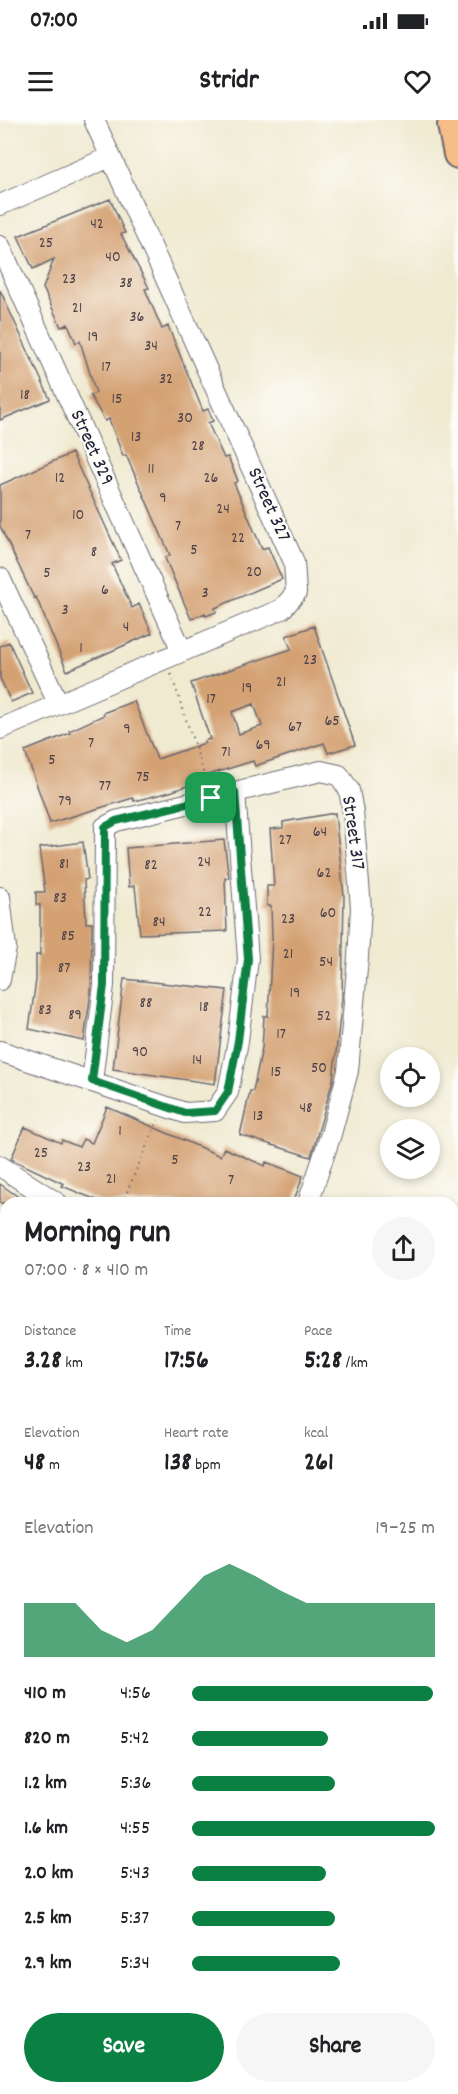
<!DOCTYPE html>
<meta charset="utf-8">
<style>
:root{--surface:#fff;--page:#f6f6f6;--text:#202124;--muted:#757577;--accent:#0b8043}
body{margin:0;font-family:Dekko,sans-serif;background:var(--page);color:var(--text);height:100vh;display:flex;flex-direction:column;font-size:22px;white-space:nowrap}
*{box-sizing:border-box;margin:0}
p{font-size:20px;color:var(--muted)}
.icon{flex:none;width:33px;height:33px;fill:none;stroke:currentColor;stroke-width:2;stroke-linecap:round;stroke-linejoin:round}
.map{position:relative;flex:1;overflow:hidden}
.details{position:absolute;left:0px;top:1077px;width:459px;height:897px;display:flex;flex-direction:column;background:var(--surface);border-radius:18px 18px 0 0;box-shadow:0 3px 9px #0003}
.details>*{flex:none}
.fabs{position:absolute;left:380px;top:927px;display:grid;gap:12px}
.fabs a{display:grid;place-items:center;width:60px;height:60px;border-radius:50%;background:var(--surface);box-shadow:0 3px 9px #0003;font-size:30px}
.pin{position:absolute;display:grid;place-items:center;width:51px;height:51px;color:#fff;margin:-26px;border-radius:12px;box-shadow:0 3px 9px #0006}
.round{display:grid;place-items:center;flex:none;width:63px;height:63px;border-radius:32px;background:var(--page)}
.headline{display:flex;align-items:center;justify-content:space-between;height:102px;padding:0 24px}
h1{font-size:33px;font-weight:700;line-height:45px}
.figures{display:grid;grid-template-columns:repeat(3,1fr);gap:9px;height:102px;padding:6px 24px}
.figures div{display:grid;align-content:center}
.figures b{font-size:26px;font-weight:700}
.figures small{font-size:16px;font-weight:400}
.figures p{font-size:16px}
.chart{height:168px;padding:12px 24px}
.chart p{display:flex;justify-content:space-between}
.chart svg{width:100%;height:108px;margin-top:6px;fill:var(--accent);opacity:.7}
.cta{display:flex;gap:12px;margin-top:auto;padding:12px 24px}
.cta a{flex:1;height:69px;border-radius:36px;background:var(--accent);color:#fff;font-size:24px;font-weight:700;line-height:69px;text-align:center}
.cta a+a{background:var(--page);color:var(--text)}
ul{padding:0 24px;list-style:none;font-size:20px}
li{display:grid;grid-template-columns:96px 72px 1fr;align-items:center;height:45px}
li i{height:15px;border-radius:8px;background:var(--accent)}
.status{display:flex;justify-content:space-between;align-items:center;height:42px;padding:0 30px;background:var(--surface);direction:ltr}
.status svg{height:16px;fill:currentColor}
header{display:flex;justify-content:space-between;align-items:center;height:78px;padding:0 24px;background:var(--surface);font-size:27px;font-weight:700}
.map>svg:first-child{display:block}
.building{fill:#d4a173;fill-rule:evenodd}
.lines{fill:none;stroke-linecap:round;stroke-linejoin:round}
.minor-casing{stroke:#6a6870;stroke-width:22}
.major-casing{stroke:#6a6870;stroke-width:28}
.highway-casing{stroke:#6a6870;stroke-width:32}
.path{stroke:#6a6870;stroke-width:2;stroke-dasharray:1.5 4.5;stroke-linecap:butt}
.minor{stroke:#fff;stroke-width:20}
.major{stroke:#f7bd88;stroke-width:26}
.highway{stroke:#f7bd88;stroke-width:28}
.route-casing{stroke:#fff;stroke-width:12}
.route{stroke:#0b8043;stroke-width:8}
.labels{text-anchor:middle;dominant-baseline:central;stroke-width:4.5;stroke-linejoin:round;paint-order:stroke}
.number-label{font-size:16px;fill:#4e4249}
.street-label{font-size:20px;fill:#22223b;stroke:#fdfcf7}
</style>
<div class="status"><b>07:00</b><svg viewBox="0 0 49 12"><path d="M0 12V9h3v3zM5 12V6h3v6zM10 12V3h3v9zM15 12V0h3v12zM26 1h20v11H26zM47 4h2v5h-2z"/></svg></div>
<header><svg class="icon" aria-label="menu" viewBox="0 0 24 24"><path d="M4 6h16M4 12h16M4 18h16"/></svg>Stridr<svg class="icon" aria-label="heart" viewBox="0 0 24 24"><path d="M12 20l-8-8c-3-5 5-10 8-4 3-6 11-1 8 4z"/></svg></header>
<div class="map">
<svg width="458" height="1974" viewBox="0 0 458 1974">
<rect width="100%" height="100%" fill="#fdfcf7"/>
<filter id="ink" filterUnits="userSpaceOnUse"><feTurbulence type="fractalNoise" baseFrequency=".0167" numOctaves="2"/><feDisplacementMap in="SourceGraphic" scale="12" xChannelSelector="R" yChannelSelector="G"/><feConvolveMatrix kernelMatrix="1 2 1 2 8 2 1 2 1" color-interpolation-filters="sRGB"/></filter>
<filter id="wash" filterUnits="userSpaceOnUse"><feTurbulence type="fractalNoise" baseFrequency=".008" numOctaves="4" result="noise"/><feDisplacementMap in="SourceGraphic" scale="24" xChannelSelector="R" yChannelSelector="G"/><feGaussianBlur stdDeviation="1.35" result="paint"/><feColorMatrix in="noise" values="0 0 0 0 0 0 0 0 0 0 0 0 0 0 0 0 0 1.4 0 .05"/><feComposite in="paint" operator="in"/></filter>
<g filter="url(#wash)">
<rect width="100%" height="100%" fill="#f0ead1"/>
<g id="blocks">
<!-- building -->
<path class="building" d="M110,79L125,113L121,114L149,168L145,169L162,209L168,206L203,291L208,289L213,301L208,303L224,338L228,337L238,361L234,363L262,429L268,427L282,459L215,488L216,492L206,496L205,493L191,499L165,438L170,435L126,335L123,336L109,299L105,301L90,275L96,273L80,221L76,223L68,204L61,207L43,168L54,139L33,149L18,116Z
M0,170L50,279L0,300Z
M72,333L121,440L112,444L132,488L139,484L152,513L67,551L36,477L34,478L0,406V365Z
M314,506L355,625L328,633L324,623L255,646L253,641L199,658L201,661L170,672L134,681L133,678L50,703L25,631L70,613L69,611L104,595L103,593L134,581L157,639L205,623L204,621L210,619L191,563L291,529L286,516ZM254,584L262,606L239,614L232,592Z
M9,522L32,573L11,582L0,558V526Z
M335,693L344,776L342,878L333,960L311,1037L240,1015L250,971H253L262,928L264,896H268L272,818L271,786H267V766H274L270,709L283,708V702Z
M224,720L229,758H225L227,811L140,814L135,766L129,767L126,728Z
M83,722L88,759L84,760L86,803H92L91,871L84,921L29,909L36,860V835H40V785H36V772H45L39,728Z
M124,859L227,870L215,964L113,949Z
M107,987L220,1036L224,1028L265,1046L266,1042L303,1056L293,1083H104L62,1066L64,1064L11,1039L25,1007L61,1023L62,1020L79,1027L83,1019L92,1023Z
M0,1064L27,1083H0Z"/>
</g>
</g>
<g filter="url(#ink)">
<use href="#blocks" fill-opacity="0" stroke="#6a6870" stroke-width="1.5"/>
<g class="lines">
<defs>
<path id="minor" d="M0,85L110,37
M0,126L182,531
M0,458L58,583
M0,609L282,489L296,473L294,442L94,0
M0,777L6,828L0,860
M0,931L185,993L215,991L228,972L238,921L248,839L235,672
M92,961L104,865L105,707L116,701L321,651L339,655L349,670L353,692L361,788L358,837L348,951L331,1014L308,1083
M0,1046L57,1083
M0,1125L6,1117
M0,1324L6,1319
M0,1469L6,1464
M0,1520L6,1536
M453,1661L458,1663
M0,1940H6
M433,1968L458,1973
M127,1974V1968
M266,1974V1968"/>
<path id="major" d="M453,1365L458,1363
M453,1405L458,1403
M0,1567L6,1564
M0,1607L6,1605"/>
<path id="highway" d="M452,5L458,34
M453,1346L458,1343
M453,1428L458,1426"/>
</defs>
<!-- minor casing -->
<use href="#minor" class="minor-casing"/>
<!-- major casing -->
<use href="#major" class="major-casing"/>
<!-- highway casing -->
<use href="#highway" class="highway-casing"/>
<!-- path -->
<path class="path" d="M171,554L207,663
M122,1083L158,1000"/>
<!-- minor -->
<use href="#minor" class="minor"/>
<!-- major -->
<use href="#major" class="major"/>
<!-- highway -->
<use href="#highway" class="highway"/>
</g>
</g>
<g class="lines" filter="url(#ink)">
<defs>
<path id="route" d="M235,672L248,839L238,921L228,972L215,991L185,993L92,961L104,865L105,707L116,701Z"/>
</defs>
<!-- route casing -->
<use href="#route" class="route-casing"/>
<!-- route -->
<use href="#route" class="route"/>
</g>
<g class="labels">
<!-- number labels -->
<g class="number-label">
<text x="97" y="104">42</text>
<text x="46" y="123">25</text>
<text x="113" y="137">40</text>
<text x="69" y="159">23</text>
<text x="126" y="163">38</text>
<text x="77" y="188">21</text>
<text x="137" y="197">36</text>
<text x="93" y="217">19</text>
<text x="151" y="226">34</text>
<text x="106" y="247">17</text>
<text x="166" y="259">32</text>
<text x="25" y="275">18</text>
<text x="117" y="279">15</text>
<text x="185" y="298">30</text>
<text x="136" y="317">13</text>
<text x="198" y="326">28</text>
<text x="151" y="349">11</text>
<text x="60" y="358">12</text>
<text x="211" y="358">26</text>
<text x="163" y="378">9</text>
<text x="223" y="389">24</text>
<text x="78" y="395">10</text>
<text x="178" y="406">7</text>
<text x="28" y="415">7</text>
<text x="238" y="418">22</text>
<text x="194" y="430">5</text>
<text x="94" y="432">8</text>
<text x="254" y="452">20</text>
<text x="47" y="453">5</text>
<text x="105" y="470">6</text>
<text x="205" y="473">3</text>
<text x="65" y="490">3</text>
<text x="126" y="507">4</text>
<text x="81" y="528">1</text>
<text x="310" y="540">23</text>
<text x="281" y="562">21</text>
<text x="247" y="568">19</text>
<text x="211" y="579">17</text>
<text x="332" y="601">65</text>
<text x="295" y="607">67</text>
<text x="127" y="609">9</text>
<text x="91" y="623">7</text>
<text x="263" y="625">69</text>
<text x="226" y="632">71</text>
<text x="52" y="640">5</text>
<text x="143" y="657">75</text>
<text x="105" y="666">77</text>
<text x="65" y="681">79</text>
<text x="320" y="712">64</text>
<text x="285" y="720">27</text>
<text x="204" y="742">24</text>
<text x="64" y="744">81</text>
<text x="151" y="745">82</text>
<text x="324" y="753">62</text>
<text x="60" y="778">83</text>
<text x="205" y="792">22</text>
<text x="328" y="793">60</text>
<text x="288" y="799">23</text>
<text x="159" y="802">84</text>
<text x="68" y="816">85</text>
<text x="288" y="834">21</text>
<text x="326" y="842">54</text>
<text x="64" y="848">87</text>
<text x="295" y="873">19</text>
<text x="146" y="883">88</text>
<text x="204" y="887">18</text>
<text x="45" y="890">83</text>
<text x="75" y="895">89</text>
<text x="324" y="896">52</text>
<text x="281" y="914">17</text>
<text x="140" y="932">90</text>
<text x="197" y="940">14</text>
<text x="319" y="948">50</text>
<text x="276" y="952">15</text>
<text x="306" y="988">48</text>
<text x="258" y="996">13</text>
<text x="120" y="1011">1</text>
<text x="41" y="1033">25</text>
<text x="175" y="1040">5</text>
<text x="84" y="1047">23</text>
<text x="111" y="1059">21</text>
<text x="231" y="1060">7</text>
</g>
<!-- street labels -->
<g class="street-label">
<text transform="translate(91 328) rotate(66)">Street 329</text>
<text transform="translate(268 385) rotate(66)">Street 327</text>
<text transform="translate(352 713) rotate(82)">Street 317</text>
</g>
</g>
</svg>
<div class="fabs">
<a><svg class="icon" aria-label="locate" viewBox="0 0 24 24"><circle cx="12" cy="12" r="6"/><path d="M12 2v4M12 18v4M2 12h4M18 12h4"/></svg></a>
<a><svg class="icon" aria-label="layers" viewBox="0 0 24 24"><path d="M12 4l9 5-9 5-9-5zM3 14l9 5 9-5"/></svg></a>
</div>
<div class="pin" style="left:211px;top:678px;background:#1e9e55"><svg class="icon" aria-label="arrive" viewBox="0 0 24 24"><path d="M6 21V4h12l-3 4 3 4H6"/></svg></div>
<section class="details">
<div class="headline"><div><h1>Morning run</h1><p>07:00 · 8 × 410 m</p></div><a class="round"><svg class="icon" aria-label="share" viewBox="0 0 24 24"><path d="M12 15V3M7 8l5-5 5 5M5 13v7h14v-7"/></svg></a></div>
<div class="figures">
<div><p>Distance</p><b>3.28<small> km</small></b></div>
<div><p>Time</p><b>17:56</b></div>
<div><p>Pace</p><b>5:28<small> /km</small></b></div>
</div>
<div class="figures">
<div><p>Elevation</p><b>48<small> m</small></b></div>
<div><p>Heart rate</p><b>138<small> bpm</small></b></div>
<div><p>kcal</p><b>261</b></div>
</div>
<div class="chart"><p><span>Elevation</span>19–25 m</p>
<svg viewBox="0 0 160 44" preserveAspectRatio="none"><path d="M0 44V22L10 22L20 22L30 33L40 38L50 33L60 22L70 11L80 6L90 11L100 17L110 22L120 22L130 22L140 22L150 22L160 22V44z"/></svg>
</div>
<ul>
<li><b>410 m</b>4:56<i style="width:99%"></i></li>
<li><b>820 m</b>5:42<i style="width:56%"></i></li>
<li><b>1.2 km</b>5:36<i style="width:59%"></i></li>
<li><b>1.6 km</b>4:55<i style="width:100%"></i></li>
<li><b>2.0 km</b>5:43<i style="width:55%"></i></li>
<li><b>2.5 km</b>5:37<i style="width:59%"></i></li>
<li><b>2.9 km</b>5:34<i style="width:61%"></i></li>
</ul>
<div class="cta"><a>Save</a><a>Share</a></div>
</section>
</div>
